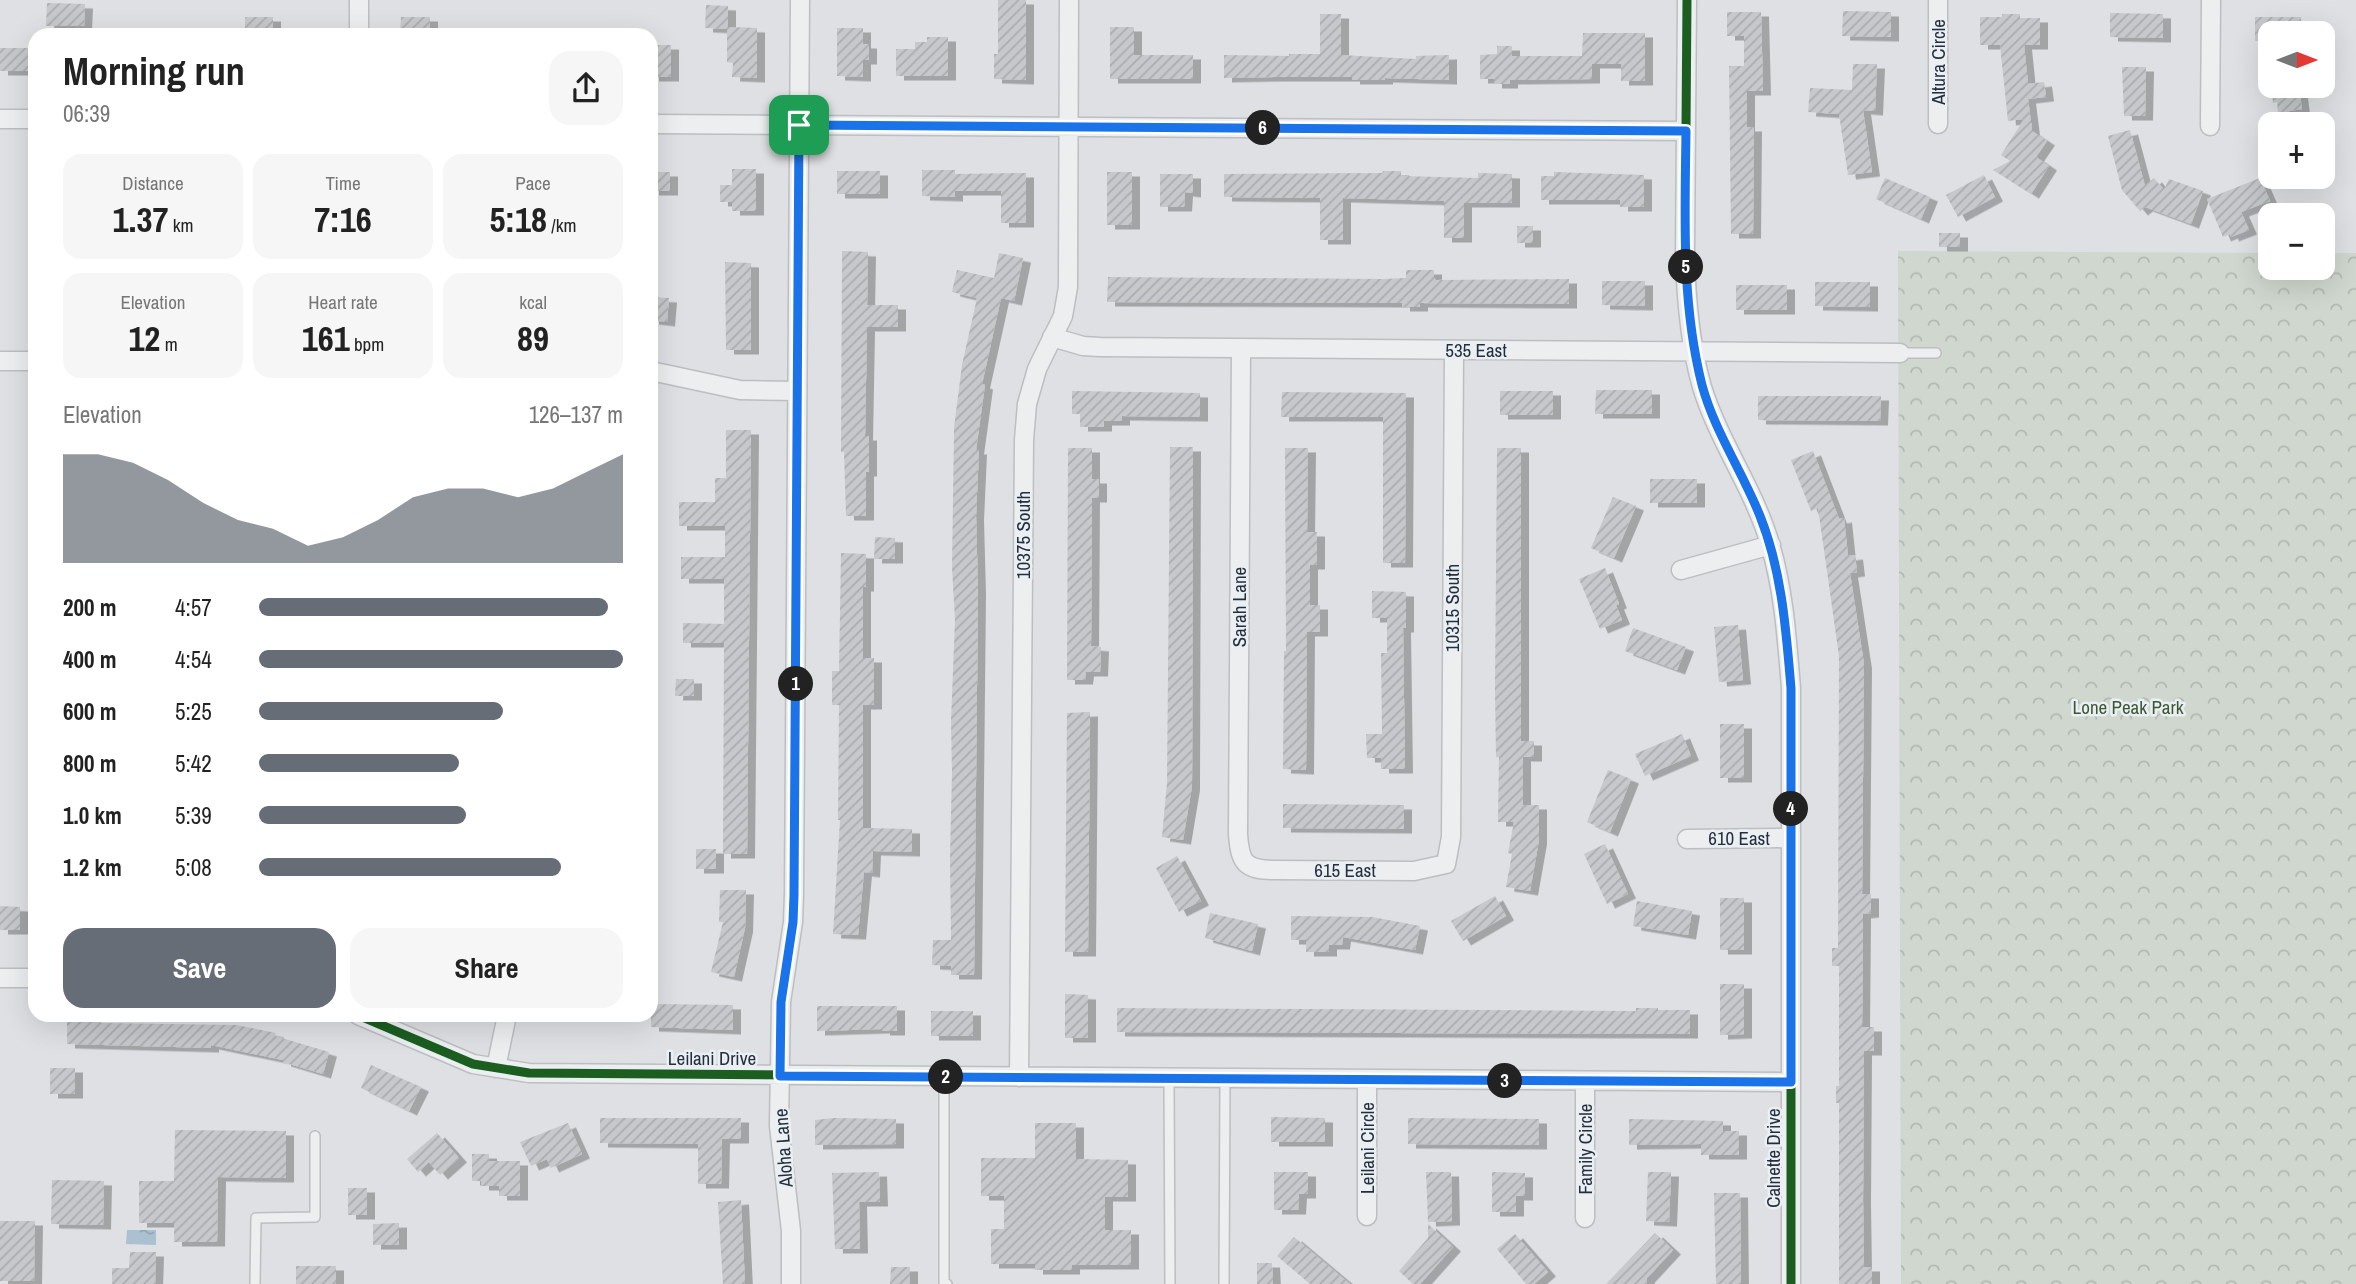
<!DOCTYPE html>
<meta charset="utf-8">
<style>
:root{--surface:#fff;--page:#f6f6f6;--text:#222;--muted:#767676;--accent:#666d76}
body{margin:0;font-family:"Archivo Narrow",sans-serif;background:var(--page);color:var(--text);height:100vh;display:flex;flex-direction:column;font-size:26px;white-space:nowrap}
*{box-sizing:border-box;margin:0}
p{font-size:23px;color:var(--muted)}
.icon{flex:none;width:38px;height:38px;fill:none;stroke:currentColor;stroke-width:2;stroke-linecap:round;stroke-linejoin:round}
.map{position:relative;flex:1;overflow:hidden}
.details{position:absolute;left:28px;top:28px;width:630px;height:994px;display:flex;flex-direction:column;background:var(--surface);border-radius:21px;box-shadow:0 7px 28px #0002}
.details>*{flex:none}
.needle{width:46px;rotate:90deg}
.tools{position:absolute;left:2258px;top:21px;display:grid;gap:14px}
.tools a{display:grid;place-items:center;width:77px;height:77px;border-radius:14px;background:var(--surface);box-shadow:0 7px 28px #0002;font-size:35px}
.pin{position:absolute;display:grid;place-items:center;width:60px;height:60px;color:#fff;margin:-30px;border-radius:14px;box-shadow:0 4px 10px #0006}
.km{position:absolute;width:35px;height:35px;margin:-18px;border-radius:50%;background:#222;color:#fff;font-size:19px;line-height:35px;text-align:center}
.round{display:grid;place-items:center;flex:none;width:74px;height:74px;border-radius:21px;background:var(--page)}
.headline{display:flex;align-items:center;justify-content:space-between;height:119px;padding:0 35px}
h1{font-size:38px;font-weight:700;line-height:52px}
.stats{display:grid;grid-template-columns:repeat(3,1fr);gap:10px;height:119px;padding:7px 35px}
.stats div{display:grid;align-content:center;border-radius:18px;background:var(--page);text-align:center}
.stats b{font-size:35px;font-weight:700}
.stats small{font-size:19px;font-weight:400}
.stats p{font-size:19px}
.chart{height:196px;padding:14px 35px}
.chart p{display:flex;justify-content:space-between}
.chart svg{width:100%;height:126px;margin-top:7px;fill:var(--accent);opacity:.7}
.primary-button{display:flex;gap:14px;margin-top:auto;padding:14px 35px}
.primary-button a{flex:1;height:80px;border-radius:21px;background:var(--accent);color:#fff;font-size:28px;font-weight:700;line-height:80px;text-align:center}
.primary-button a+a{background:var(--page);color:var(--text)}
ul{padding:0 35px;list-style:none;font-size:23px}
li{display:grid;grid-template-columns:112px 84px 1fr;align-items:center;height:52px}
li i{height:18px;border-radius:9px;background:var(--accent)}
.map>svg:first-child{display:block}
.forest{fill:url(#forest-crowns)}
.water{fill:url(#water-ripples)}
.building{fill:url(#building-hatch);filter:url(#shadow)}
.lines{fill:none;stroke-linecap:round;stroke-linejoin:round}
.lane-casing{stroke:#bcbec1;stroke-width:12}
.street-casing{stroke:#bcbec1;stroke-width:21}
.lane{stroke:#edeef0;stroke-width:9}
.street{stroke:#edeef0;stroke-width:18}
.cycleway-casing{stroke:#eaeff4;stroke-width:13}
.cycleway{stroke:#1b5e20;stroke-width:9}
.route-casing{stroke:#fff;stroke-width:14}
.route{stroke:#1a73e8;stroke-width:9}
.labels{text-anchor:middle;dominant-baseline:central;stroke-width:5;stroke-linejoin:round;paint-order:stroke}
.street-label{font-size:19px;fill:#252f3c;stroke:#eaeff4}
.park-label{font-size:19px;fill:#3c5832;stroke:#eaeff4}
</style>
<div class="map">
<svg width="2356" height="1284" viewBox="0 0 2356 1284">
<defs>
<pattern id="forest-crowns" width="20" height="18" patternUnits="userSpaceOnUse" patternTransform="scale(1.75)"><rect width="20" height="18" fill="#cfd7ce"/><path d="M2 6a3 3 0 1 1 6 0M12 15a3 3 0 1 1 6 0" fill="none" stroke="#b2b9b2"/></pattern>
<pattern id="water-ripples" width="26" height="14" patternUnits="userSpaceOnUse" patternTransform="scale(1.75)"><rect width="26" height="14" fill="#abc0d0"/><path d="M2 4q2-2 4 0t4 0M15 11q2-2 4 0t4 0" fill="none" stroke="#93a5b4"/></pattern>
<pattern id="building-hatch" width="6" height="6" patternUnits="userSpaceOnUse" patternTransform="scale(1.75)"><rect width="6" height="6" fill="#c6c8cb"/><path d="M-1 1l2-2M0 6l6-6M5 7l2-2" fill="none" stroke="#aaacaf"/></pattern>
<filter id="shadow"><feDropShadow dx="8" dy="4.5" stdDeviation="0" flood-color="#0004"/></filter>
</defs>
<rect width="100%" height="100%" fill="#dee0e3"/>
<!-- forest -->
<path class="forest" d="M1898,251L2270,253V268H2322V253H2356V1284H1901Z"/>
<!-- water -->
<path class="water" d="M127,1230H156V1245L126,1244Z"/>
<!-- building -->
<path class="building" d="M998,0H1026V80L994,79V54H998Z
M47,3L85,4L84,26H46Z
M706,5L728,6V27L757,28V78L732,77L733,63L727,62V29L705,28Z
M1843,11L1891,12V37L1842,36Z
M1727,12H1761L1763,91H1747V127H1754L1753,234H1731L1729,66H1744V36H1727Z
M2110,13L2163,14V38L2110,37Z
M1320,14H1341V55L1416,59V56L1449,55V80L1385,78V80H1352V77H1275L1224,78V55L1289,56V54H1320Z
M2002,14H2020V18H2040V45H2024L2028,84L2044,82L2046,97L2028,99L2032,131L2047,141L2036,157L2049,166L2031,194L1993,170L2010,161L2001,155L2024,119L2008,121L2000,45H1980V17H2002Z
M245,17H273V35H245Z
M401,17H430V35H400Z
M2255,17H2301V33H2270V41H2255Z
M1110,27H1134V55H1193V79H1110Z
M837,28H863V44H869V60H863V77L837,76Z
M1583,33H1645V81H1621V64H1592V79L1510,80V84H1494V79H1480V55L1497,54V46H1512V56H1582Z
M927,37H948V76H896V49H915V42H927Z
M651,45H671V77H651Z
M0,48H35V71H0Z
M1853,64H1877L1875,111L1863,110L1872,172L1848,175L1839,114L1808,112L1810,88L1852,90Z
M2122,67H2146L2145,116H2124Z
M2271,86H2299L2302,109L2278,113L2277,102L2273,103Z
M2130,130L2145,186L2154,178L2164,190L2169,179L2203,191L2191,224L2145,207L2140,211L2122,190L2108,136Z
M732,169H756V211H732V202H720V185H732Z
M922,170H955V174L1026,173V223H1001V191H955V197L922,196Z
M837,171H880V194H837Z
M1383,171H1401V176L1478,178V173L1512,174V203H1464V238H1444V201L1343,198V240H1320V198L1224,197V174L1382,173Z
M651,172H670V191H651Z
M1107,172H1132V225H1107Z
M1554,172L1644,175V207H1620V200H1541V176H1554Z
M1160,174H1193V193L1185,192L1184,207H1160Z
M1984,175L1995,197L1958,217L1946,195Z
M1885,178L1930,197L1921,219L1876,199Z
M2260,178L2270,201L2241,212L2249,230L2231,237L2230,234L2223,237L2207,199Z
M1517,226H1533V243H1517Z
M1939,233H1960V247H1939Z
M842,251L868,252L867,305H898V327H867L865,436H869V472H866V516H846L844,452H841Z
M999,253L1023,258L1014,301L1001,298L982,384L985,385L976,450H979L976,516L978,590L974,975H951V966L932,965L933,940H951L950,857L952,773L951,721L955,620L952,568L954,428L962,365L977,298L952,292L957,270L994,278Z
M725,262L751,263V350H726Z
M1406,270H1434V278L1436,280L1569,279V304L1420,303V307H1402V303L1107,302L1108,277L1382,279L1406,278Z
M1602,281H1645V306L1602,305Z
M1815,282H1870V307L1815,306Z
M1736,285H1787V310H1736Z
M651,297L669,298L667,322L651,320Z
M1596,390H1652V414H1595Z
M1072,391L1200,393V417L1122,416V421H1104V427H1080V414H1072Z
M1500,391H1553V415H1500Z
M1282,392L1406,393L1405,563H1383V417H1281Z
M1758,396H1881L1880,421L1758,420Z
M726,430H751L747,854H723L724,643H683V623L724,624V579H681V557H725V526H679V502H715V478H726Z
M1170,447H1193L1192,786L1183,840L1162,837L1167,783Z
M1068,448H1092V479H1099V498H1092L1091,646L1101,647L1100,672H1086L1085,680H1067Z
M1285,448H1308L1307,532H1317V565H1310V605H1320V632H1307L1306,770L1283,769L1284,651H1286Z
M1497,448H1521V741H1534V757H1523V805H1539V840L1530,891L1506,887L1512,854L1508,853L1514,822H1498L1499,757H1496L1495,690Z
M1813,451L1839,519L1844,518L1848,556L1855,555L1857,572L1850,573L1864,664L1862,894H1871V913L1863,914L1862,1027H1874V1051H1864L1863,1200L1864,1267H1872V1284H1839V1103H1836V1086H1839V966H1832V948H1838L1839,656L1818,508L1811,511L1791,460Z
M1650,479H1697V503H1650Z
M1613,497L1636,506L1614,558L1591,548Z
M875,537L895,538V559H874Z
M841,553L866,554V587H863V658H874V705H863V828L912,829V852L873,851L872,873L864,872L858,935L833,934L840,820H838L839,705H832V671H839Z
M1605,568L1619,604L1616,605L1622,620L1600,629L1579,579Z
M1372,591L1406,592V628H1403L1405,769H1381V758H1367L1366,734H1382L1381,653H1387V618H1372Z
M1738,625L1743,680L1719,682L1714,627Z
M1633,628L1686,647L1677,670L1625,651Z
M676,679H694V696H675Z
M1090,712L1088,952H1065L1067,713Z
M1720,724H1744V778H1720Z
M1682,734L1691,756L1645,776L1635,754Z
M1608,770L1631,779L1610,832L1587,822Z
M1283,804L1404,805V829L1283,828Z
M1605,844L1628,894L1607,904L1584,854Z
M696,849H716V869H696Z
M1177,856L1201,901L1179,912L1156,868Z
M720,890H746L745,928L734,977L711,972L723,922H719Z
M1495,896L1506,916L1463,941L1451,921Z
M1720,898H1744V950H1720Z
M1637,901L1692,911L1688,935L1633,926Z
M0,906L20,907V930H0Z
M1210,913L1258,924L1252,951L1205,938Z
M1291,916L1372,917L1420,926L1415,950L1343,937L1342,945H1329V952H1306V940H1291Z
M1720,984H1744V1034L1720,1035Z
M1065,994L1088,995V1038H1065Z
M651,1004L733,1005V1030L651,1027Z
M817,1006H897V1031H882V1029L817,1031Z
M1117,1008L1636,1011V1008H1658V1010H1690V1034L1117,1032Z
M931,1011H973V1036H931Z
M67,1019H101V1023L237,1025L276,1033L275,1036L329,1052L323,1074L283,1062V1060L211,1045V1048L67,1044Z
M371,1065L421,1087L409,1111L361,1088Z
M50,1068H75V1094H50Z
M1271,1117L1325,1118V1142H1271Z
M600,1118H741V1139H722L721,1184H698V1144L600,1143Z
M834,1118L896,1119V1144L815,1145V1120Z
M1408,1118L1539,1119V1145L1408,1144Z
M1629,1119L1723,1121V1131H1739V1155H1701V1144L1629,1145Z
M568,1123L582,1154L551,1168L547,1159L531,1166L520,1142Z
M1035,1123H1076V1159L1128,1160V1197H1105V1230H1131V1265H1072V1270H1035V1264H991V1229H1004V1196H981V1158H1035Z
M175,1130L286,1131V1178L218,1177L217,1242H174V1223H139V1181H174Z
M437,1133L459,1158L440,1175L429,1162L418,1172L407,1159Z
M472,1154H489V1161H520V1196H499V1186H481V1181H472Z
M879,1172L880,1202H859L860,1249H835L832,1173Z
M1274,1172H1308V1194H1299L1298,1210H1274Z
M1426,1172H1451L1452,1221L1428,1222Z
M1492,1172L1525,1173V1196H1516V1212H1492Z
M1648,1172H1671L1669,1222L1646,1221Z
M52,1180L104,1181L103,1225L51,1224Z
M348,1188H367V1215H348Z
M1714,1193H1740L1741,1284H1716Z
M741,1200L745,1284H723L718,1202Z
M0,1221H35L34,1281H0Z
M399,1223V1245H373V1224Z
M1428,1224L1453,1247L1420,1284H1413L1399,1271L1428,1238Z
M1655,1233L1673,1250L1647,1278L1646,1284H1606Z
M1515,1234L1548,1272L1534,1284H1526L1497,1249Z
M1294,1237L1350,1284H1310L1277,1256Z
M130,1252H156L155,1284H112V1268H129Z
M1257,1263H1272L1273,1284H1257Z
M296,1266H336V1284H296Z
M891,1267H910V1284H890Z"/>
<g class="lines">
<defs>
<path id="lane" d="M1900,353H1936
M944,1077V1282L947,1284
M1169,1078L1170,1284
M255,1284L256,1218L315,1217V1136
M1224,1284L1225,1079"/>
<path id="street" d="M1687,0L1685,254C1686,297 1690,345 1702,387C1719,442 1754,489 1770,544C1784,591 1787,640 1791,688V1284
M359,35V0
M0,119H35
M651,124L1686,131
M1938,124V0
M2210,126L2211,0
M1052,337L1083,346L1100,347L1900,353
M1241,349L1238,834C1240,863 1245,870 1275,870L1414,871L1446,864L1451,837L1454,350
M0,361H35
M651,371L740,390L797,391
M1681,570L1771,545
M1687,839L1791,838
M0,978H35
M358,1015L473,1064L529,1073L1791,1082
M496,1068L507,1015
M1019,1077L1024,440L1027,404L1037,369L1063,316L1068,287L1069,0
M1367,1080V1216
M1585,1081V1218
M791,1284V1231L779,1126L781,1002L793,922L794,895L800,0"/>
</defs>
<!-- lane casing -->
<use href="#lane" class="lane-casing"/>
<!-- street casing -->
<use href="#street" class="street-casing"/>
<!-- lane -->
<use href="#lane" class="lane"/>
<!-- street -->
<use href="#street" class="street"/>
<defs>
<path id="cycleway" d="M1687,0L1685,254C1686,297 1690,345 1702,387C1719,442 1754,489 1770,544C1784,591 1787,640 1791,688V1284
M358,1015L473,1064L529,1073L1791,1082"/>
</defs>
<!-- cycleway casing -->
<use href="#cycleway" class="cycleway-casing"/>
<!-- cycleway -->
<use href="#cycleway" class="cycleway"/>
</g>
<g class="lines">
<defs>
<path id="route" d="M799,125L1686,131C1685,216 1681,302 1702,385C1714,430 1743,473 1760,516C1782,571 1786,630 1791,688V1082L780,1076L781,1002L793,922L794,895Z"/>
</defs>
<!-- route casing -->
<use href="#route" class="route-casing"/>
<!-- route -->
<use href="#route" class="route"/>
</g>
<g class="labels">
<!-- street labels -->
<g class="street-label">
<text transform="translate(1938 62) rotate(-90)">Altura Circle</text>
<text x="1476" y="350">535 East</text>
<text transform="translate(1023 535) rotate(-90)">10375 South</text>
<text transform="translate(1239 607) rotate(-90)">Sarah Lane</text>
<text transform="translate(1452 608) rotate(-90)">10315 South</text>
<text x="1739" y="838">610 East</text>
<text x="1345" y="870">615 East</text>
<text x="712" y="1058">Leilani Drive</text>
<text transform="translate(783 1148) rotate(-94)">Aloha Lane</text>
<text transform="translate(1367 1148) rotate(-90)">Leilani Circle</text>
<text transform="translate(1585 1149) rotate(-90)">Family Circle</text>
<text transform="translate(1773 1158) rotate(-90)">Calnette Drive</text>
</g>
<!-- park labels -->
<g class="park-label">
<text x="2128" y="707">Lone Peak Park</text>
</g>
</g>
</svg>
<div class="tools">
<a><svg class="needle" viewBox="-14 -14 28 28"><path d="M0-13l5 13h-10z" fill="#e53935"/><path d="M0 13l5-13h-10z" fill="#767676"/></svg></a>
<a>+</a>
<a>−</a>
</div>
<div class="pin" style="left:799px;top:125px;background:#1e9e55"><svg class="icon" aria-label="arrive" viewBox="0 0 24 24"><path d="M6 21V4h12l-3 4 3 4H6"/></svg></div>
<b class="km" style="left:796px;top:684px">1</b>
<b class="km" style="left:946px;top:1077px">2</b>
<b class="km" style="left:1505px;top:1081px">3</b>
<b class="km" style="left:1791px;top:809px">4</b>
<b class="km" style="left:1686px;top:267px">5</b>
<b class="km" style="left:1263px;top:128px">6</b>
<section class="details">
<div class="headline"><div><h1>Morning run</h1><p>06:39</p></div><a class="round"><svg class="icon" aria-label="share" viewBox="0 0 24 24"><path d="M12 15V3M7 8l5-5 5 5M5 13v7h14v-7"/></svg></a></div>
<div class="stats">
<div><p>Distance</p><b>1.37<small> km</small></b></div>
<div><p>Time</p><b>7:16</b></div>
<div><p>Pace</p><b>5:18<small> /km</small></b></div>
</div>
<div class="stats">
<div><p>Elevation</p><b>12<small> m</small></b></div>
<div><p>Heart rate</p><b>161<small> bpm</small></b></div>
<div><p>kcal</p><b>89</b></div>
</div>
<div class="chart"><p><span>Elevation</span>126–137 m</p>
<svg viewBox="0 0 160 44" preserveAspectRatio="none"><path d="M0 44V6L10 6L20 9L30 15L40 23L50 29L60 32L70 38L80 35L90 29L100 21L110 18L120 18L130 21L140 18L150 12L160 6V44z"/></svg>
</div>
<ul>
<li><b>200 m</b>4:57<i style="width:96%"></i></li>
<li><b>400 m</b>4:54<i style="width:100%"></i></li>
<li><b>600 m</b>5:25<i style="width:67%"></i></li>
<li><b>800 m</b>5:42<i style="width:55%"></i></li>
<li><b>1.0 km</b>5:39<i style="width:57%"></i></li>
<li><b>1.2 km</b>5:08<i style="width:83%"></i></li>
</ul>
<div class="primary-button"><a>Save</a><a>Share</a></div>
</section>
</div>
